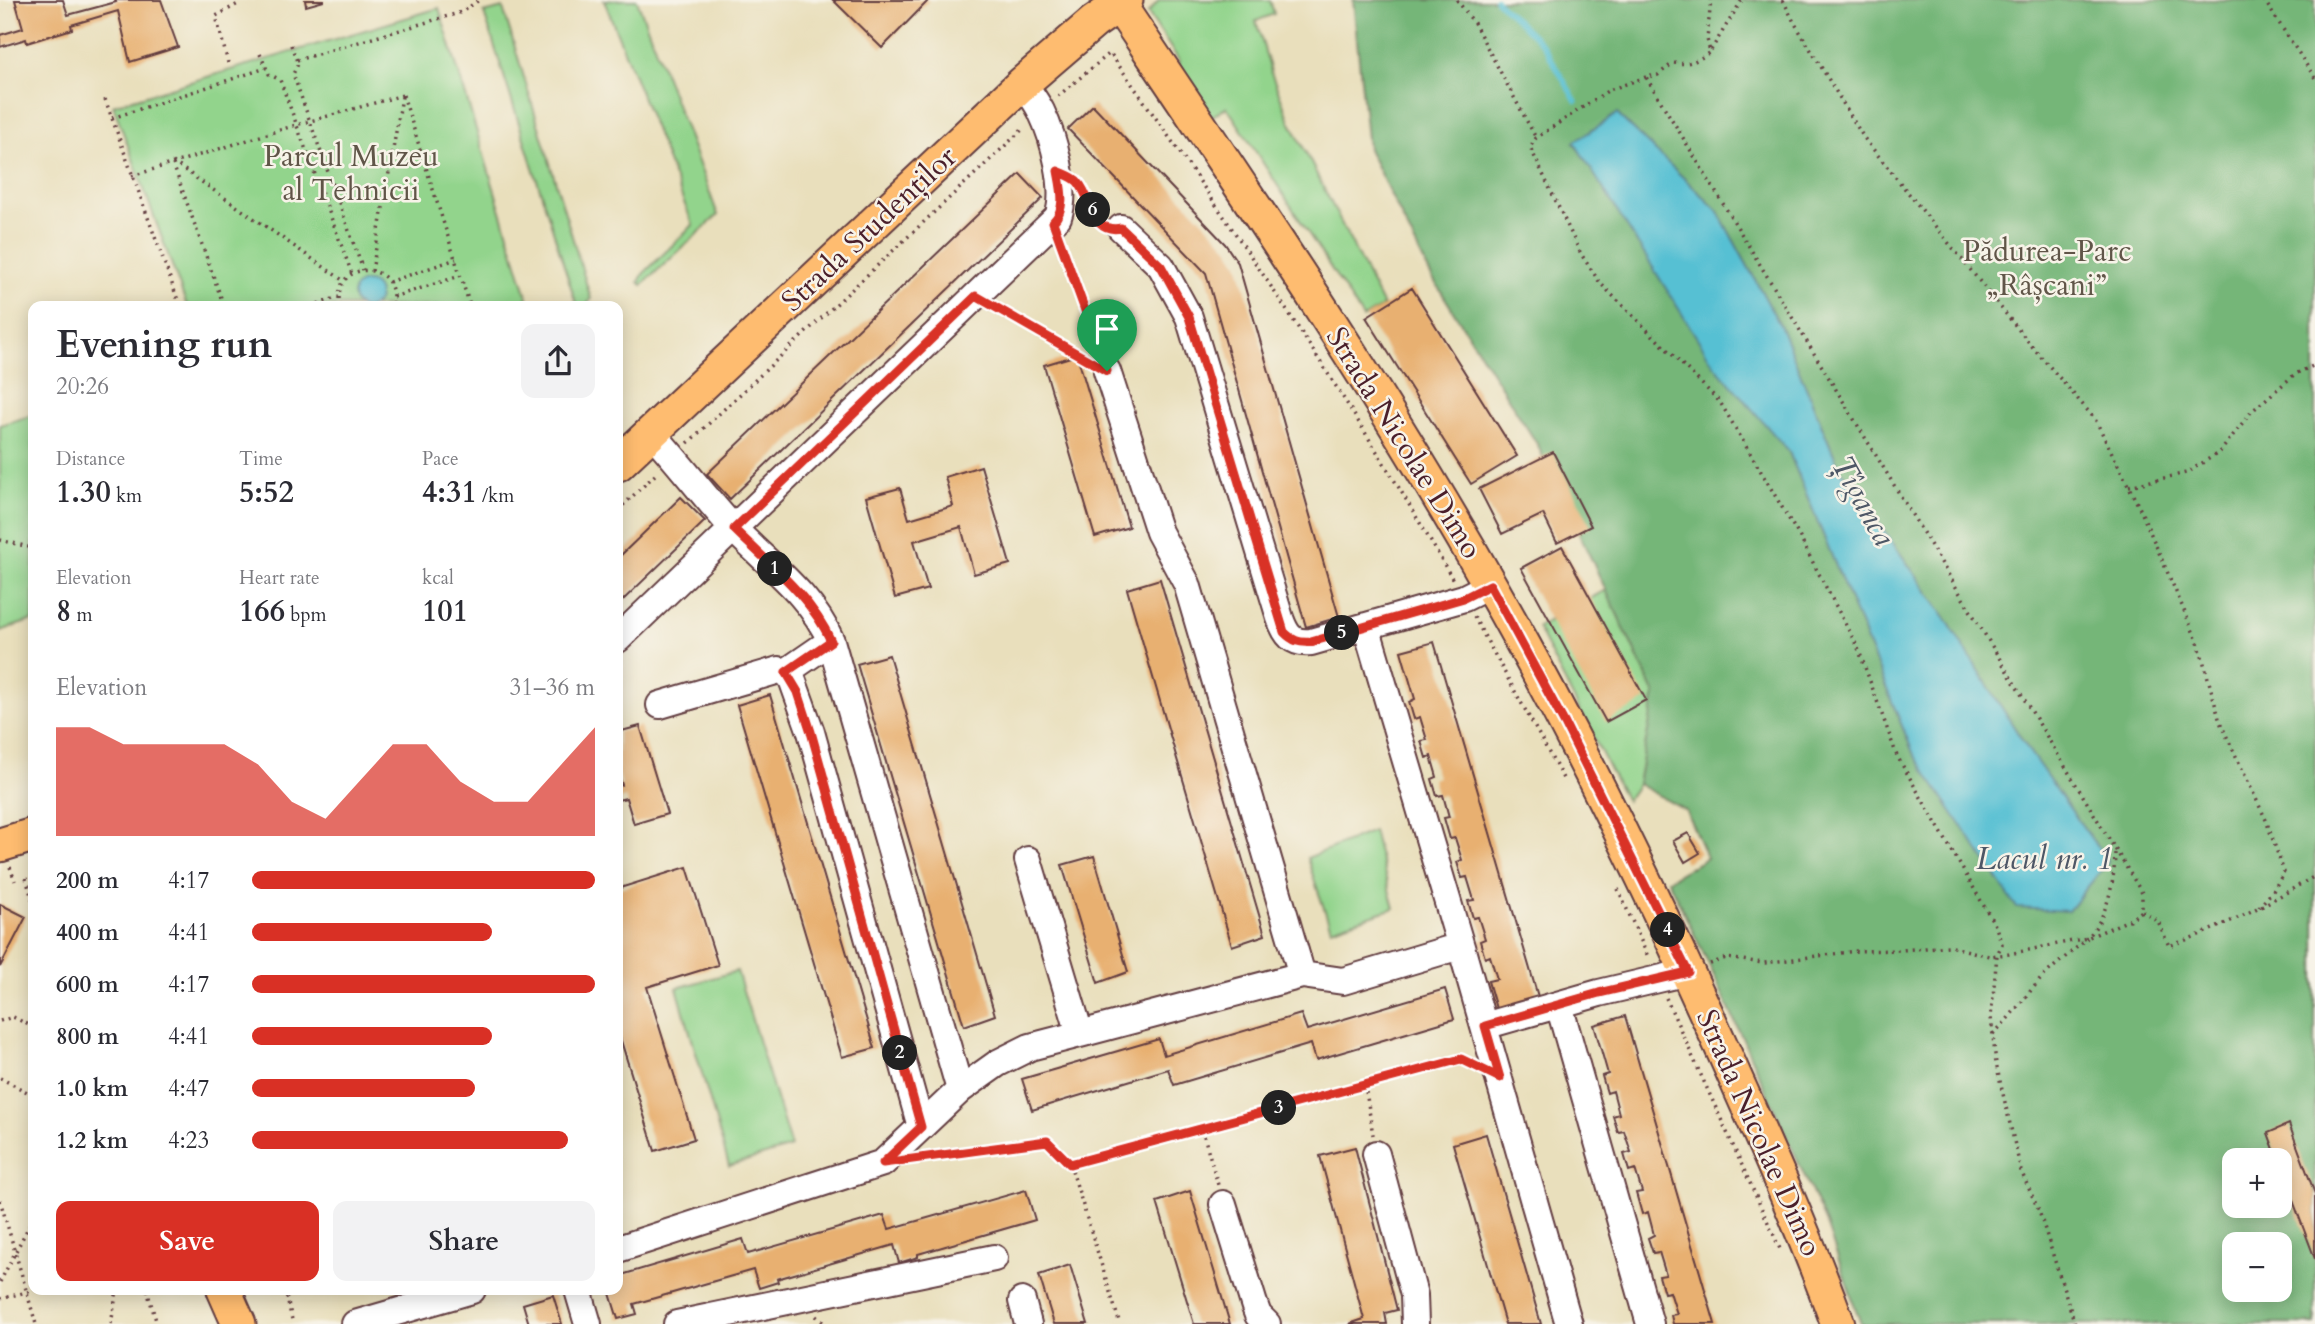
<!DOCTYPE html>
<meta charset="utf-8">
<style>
:root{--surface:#fff;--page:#f2f2f3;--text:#2b2b33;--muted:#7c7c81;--accent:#d93025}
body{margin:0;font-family:Cardo,serif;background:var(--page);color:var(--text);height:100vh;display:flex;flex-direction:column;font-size:26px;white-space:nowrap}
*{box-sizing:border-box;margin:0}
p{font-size:23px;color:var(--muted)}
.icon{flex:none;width:38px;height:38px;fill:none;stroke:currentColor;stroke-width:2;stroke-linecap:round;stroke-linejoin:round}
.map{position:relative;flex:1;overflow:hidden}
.panel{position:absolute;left:28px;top:301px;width:595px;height:994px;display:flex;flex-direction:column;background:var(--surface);border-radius:14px;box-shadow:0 4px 18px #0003}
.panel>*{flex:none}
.controls{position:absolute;left:2222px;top:1148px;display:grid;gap:14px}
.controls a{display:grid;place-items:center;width:70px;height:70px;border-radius:14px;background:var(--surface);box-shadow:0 4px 18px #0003;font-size:35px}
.pin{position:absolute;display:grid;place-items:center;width:60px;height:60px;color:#fff;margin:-72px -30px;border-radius:50% 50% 50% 0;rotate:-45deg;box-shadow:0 0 7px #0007}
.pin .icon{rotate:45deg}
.km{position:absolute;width:35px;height:35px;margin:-18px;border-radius:50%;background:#222;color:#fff;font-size:19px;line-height:35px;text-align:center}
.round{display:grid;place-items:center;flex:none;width:74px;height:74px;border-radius:14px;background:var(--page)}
.summary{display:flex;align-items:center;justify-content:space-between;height:119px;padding:0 28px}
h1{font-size:38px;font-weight:700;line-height:52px}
.figures{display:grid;grid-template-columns:repeat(3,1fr);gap:10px;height:119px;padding:7px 28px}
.figures div{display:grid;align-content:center}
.figures b{font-size:30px;font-weight:700}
.figures small{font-size:19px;font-weight:400}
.figures p{font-size:19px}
.chart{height:196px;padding:14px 28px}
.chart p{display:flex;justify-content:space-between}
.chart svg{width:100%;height:126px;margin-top:7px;fill:var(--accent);opacity:.7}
.cta{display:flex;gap:14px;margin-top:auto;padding:14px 28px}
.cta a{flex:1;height:80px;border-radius:14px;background:var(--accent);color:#fff;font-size:28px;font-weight:700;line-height:80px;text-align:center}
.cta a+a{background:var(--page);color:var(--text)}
ul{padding:0 28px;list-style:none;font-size:23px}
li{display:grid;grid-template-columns:112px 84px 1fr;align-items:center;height:52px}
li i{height:18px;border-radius:9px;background:var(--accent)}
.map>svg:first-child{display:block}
.green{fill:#92d48c;stroke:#6e7a5c;stroke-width:2}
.forest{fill:#75b678;stroke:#606a52;stroke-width:2;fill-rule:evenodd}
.water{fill:#56c0d3;stroke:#50707f;stroke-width:2}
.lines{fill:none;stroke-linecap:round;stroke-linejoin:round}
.stream{stroke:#56c0d3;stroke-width:5}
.building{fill:#e8b071}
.minor-casing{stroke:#623c41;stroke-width:30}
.major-casing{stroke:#623c41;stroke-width:37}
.path{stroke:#623c41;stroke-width:3.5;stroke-dasharray:2 5;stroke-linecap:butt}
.minor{stroke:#fff;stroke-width:26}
.major{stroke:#febc70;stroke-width:33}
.route-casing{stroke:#fff;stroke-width:14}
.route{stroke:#d93025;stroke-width:9}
.labels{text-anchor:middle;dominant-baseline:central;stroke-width:5;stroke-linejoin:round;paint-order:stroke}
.park-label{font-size:30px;fill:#605548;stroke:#f7f3e8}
.street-label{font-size:30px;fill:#4a1f2b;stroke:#f7f3e8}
.water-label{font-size:32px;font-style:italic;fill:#4e5766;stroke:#f7f3e8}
</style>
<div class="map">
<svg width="2315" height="1324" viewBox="0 0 2315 1324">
<rect width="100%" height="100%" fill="#f7f3e8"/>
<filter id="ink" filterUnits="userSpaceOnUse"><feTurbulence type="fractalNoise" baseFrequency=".0143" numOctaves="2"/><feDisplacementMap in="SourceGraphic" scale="14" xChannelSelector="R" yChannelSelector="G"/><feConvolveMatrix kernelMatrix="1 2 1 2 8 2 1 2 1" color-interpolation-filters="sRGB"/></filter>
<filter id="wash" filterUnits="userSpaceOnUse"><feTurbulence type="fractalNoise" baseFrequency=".00686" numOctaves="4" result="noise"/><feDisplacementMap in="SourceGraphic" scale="28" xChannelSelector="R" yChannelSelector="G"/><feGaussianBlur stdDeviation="1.57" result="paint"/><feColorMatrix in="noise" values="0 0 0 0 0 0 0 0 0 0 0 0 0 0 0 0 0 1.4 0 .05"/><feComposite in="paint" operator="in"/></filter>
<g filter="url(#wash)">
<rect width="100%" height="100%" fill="#e9dfbc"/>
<!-- green -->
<path class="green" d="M604,0H637L718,215L642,285L639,282L643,274L693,225Z
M1159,0H1270L1274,14L1256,21L1272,75L1291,123L1383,306L1363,318L1227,107L1211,117L1177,65L1180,62L1148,13Z
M439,8L530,306H187L113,105Z
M503,8L591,299L586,306H577L484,13Z
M33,415V620L0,631V425Z
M1606,590L1655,694L1638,784L1626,801L1537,627Z
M1373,831L1394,908L1331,929L1307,858Z
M737,971L791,1147L729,1166L677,988Z"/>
<!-- forest -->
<path class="forest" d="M1353,0H2315V1324H1861L1825,1221L1711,969L1668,880L1707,858L1686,811L1638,784L1655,694L1537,444L1430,274L1368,149ZM1617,114L1717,210L1781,327L1839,467L1941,611L2029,751L2108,862L2068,911L1914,755L1789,452L1574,143ZM2235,1160H2280V1206H2235ZM2235,1244H2280V1290H2235Z"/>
<!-- water -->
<path class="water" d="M1617,114L1717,210L1781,327L1839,467L1941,611L2029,751L2108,862L2068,911L2017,908L1914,755L1789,452L1714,365L1574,142Z
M353 295a13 13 0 1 1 26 0a13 13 0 1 1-26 0Z"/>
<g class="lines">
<!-- stream -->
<path class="stream" d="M1496,0L1543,45L1576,101"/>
</g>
<g id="blocks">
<!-- building -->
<path class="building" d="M15,0H63L68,15L116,2L115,0H161L178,47L130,62L118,11L71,25L72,29L27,43L26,39L0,47V35L23,28Z
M305,0H324V1L306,6Z
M833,0H929L882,48Z
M1093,105L1225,244L1238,263L1339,617L1306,627L1206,273L1068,129Z
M1020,174L1043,198L730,499L707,474Z
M1412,288L1517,456L1471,484L1366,317Z
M1077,355L1129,527L1095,537L1044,365Z
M1553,452L1591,526L1557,543L1543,514L1502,534L1479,489Z
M981,466L1010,564L974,574L961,527L914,541L928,589L895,598L866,497L900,488L909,519L953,506L945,477Z
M681,497L705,521L618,605V558Z
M1562,546L1646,700L1606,722L1521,568Z
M1160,579L1265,935L1232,946L1127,589Z
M1434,642L1539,1000L1497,1012L1488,981L1497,979L1490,956L1485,958L1480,941L1485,939L1478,917L1473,918L1468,901L1474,900L1467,877L1462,878L1457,862L1462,860L1455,838L1450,839L1444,818L1449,817L1443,795L1437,796L1432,779L1437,777L1431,756L1426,758L1421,741L1427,740L1420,717L1414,719L1409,702L1415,699L1401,651Z
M889,655L995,1015L964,1026L857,664Z
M770,695L875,1048L842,1057L737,705Z
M640,726L667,814L634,824L626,798L618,800V787L622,785L618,772V732Z
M1688,833L1700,853L1685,862L1673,841Z
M1094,856L1128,972L1098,983L1062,865Z
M687,867L718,965L647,987L694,1139L655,1151L618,1031V882L620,888Z
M0,904L26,917L0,967Z
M1445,989L1454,1019L1316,1060L1311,1044L1174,1085L1168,1069L1032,1110L1022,1079L1159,1039L1164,1055L1301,1014L1307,1030Z
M1625,1016L1715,1324H1673L1671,1315L1677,1314L1670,1292L1664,1293L1659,1276L1666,1275L1659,1252L1653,1253L1648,1238L1654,1235L1648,1212L1642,1214L1636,1193L1642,1192L1635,1169L1629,1171L1624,1154L1631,1152L1624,1131L1618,1132L1613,1116L1619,1114L1613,1091L1607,1093L1602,1076L1608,1074L1594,1025Z
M2289,1124L2315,1194V1259L2280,1166V1160H2278L2268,1133Z
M1486,1134L1541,1324H1505L1453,1144Z
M1355,1147L1397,1310L1385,1313L1387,1324H1349L1364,1319L1320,1156Z
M1026,1190L1035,1220L918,1254V1257L899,1263L894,1245L777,1279L778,1282L759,1288L753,1270L634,1304L637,1314L618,1319L609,1290H618V1276L743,1239L748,1254L884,1215L889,1229Z
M1190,1191L1230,1324H1194L1157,1202Z
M1070,1265L1088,1324H1054L1039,1275Z
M553,1295L562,1324H529L523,1304Z"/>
</g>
</g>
<g filter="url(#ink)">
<use href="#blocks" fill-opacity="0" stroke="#623c41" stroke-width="2"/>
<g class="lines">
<defs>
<path id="minor" d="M1121,228L1161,266L1189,317L1280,618C1286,635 1292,644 1311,642L1464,598L1490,585
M1107,371L1159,532L1187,584L1302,975
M651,432C679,463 704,496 732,527C767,564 810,593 831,641L786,672
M1366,626L1462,950
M618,639L1058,217C1068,189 1054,138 1041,111C1036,101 1029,92 1023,83
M831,641L960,1090
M660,705L779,670L786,672L792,679L811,732L921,1127
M1559,1005L1650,1324
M1484,1026L1599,993L1688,972
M1080,1034L1302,975L1343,981L1450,949L1462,950L1569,1324
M1376,1154L1414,1295L1415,1324
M1223,1204L1254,1304L1258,1315L1267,1324
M618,1249L883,1163L960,1090L998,1063L1030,1047L1080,1034L1028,860
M578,1290L588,1324
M1022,1301L1028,1324
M355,1324L472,1290
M677,1324L994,1258"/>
<path id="major" d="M1119,5C1247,195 1377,385 1490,585C1579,741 1657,902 1730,1066C1768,1151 1806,1236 1838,1324
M618,464L1023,83L1094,22L1126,0
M0,845L33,835
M224,1290L239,1324"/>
</defs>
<!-- minor casing -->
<use href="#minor" class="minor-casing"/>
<!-- major casing -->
<use href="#major" class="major-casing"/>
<!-- path -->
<path class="path" d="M1457,0L1474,23L1536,138
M1783,0L1794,22L1864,138L2031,345L2095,419L2140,509L2199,645L2220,722L2266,820L2284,872L2273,891L2257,909
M2264,0L2315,78
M291,45L298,64L293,74L363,270
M1711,50L1742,0
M260,54L269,74L280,80L352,274
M297,60L462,12L479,0
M228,63L216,16L240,3
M1646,77L1609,90L1536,138L1530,147L1581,254L1600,283L1720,402L1799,536L1858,648L1897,756L1995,925L2002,944L1997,955L1991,1017L1996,1064L2021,1171L2039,1211L2075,1324
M403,95L470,306
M1058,96L1110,53C1231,224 1349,397 1453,580
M105,99L180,306
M112,118L266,68
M173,162L344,281
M173,164L224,306
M132,176L296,125L403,95
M1083,192L1099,222
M1061,245L1101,353
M372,271L402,97
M389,282L456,259
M393,297L460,276
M311,306L339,297
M340,306C330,259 402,258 392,306
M996,307L1090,361
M688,443L1024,128
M2129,486L2186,473L2220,452L2251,412L2295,374L2315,365
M618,510L657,473
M0,540L33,548
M1474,617L1565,782
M10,867L15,881
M26,878L33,902
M1618,889L1649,959
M2142,911L2158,921L2169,946C2222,928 2267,904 2315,876
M1710,964L1726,958L1764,963L1856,951L1902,950L1949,946L1989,956L2009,954L2087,938L2129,920L2142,911V893L1646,77L1658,75L1673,63C1689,65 1697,61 1710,52L1707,39L1711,0
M1666,998L1780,1249
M0,1021L13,1017L33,1027
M1993,1034C2012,1016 2023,999 2039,981C2053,966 2070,954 2084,941C2108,919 2115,880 2115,850
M0,1078L33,1095
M1365,1085L1373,1135
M1202,1129L1218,1185
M922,1158L1047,1141L1070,1164L1461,1059L1473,1065
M1070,1164L1120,1324
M0,1200L36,1324
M0,1282L33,1218
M147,1290L157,1324
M285,1290L293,1324
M0,1299L34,1290
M816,1316L825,1324
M111,1324L117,1290"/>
<!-- minor -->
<use href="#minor" class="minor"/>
<!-- major -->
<use href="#major" class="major"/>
</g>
</g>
<g class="lines" filter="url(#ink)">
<defs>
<path id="route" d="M1058,171C1064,174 1074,177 1078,182C1093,199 1091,234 1121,228L1161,266L1189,317L1284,632C1293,641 1299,643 1311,642L1464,598L1490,585L1565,724L1688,972L1599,993L1485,1026L1500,1078L1461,1059L1070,1164L1047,1141L883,1163L921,1127L811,732L798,692L786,672L831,641C810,595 769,564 734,529L976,296L1107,371L1053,222C1067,208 1061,188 1058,171Z"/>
</defs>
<!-- route casing -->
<use href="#route" class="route-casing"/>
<!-- route -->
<use href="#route" class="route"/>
</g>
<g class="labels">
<!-- park labels -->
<g class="park-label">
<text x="351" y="156">Parcul Muzeu<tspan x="351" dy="34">al Tehnicii</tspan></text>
<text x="2047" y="251">Pădurea-Parc<tspan x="2047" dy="34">„Râșcani”</tspan></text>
</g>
<!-- street labels -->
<g class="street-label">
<text transform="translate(869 229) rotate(-43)">Strada Studenților</text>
<text transform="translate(1404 443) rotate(58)">Strada Nicolae Dimo</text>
<text transform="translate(1759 1133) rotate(66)">Strada Nicolae Dimo</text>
</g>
<!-- water labels -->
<g class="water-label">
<text transform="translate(1863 501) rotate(61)">Țîganca</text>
<text x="2044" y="859">Lacul nr. 1</text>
</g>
</g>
</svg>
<div class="controls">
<a>+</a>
<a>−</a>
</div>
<div class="pin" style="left:1107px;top:371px;background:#1e9e55"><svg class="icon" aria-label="arrive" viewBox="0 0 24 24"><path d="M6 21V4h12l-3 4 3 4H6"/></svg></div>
<b class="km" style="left:775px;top:569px">1</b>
<b class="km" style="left:900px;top:1053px">2</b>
<b class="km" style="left:1279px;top:1108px">3</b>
<b class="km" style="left:1668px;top:930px">4</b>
<b class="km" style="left:1342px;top:633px">5</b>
<b class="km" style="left:1093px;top:210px">6</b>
<section class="panel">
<div class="summary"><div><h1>Evening run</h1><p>20:26</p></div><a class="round"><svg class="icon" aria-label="share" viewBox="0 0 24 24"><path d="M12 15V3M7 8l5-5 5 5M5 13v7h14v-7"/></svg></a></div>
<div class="figures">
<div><p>Distance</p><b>1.30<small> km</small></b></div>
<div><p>Time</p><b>5:52</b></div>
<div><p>Pace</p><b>4:31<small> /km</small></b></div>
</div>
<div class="figures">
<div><p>Elevation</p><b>8<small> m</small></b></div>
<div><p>Heart rate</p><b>166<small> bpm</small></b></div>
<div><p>kcal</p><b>101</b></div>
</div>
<div class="chart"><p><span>Elevation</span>31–36 m</p>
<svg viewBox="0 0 160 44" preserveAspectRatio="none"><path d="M0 44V6L10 6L20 12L30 12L40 12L50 12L60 19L70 32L80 38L90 25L100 12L110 12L120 25L130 32L140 32L150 19L160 6V44z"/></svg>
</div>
<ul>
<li><b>200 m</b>4:17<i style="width:100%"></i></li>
<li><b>400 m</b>4:41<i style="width:70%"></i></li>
<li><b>600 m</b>4:17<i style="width:100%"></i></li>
<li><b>800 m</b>4:41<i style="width:70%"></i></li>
<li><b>1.0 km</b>4:47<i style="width:65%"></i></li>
<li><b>1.2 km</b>4:23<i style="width:92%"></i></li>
</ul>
<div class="cta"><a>Save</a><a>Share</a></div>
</section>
</div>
